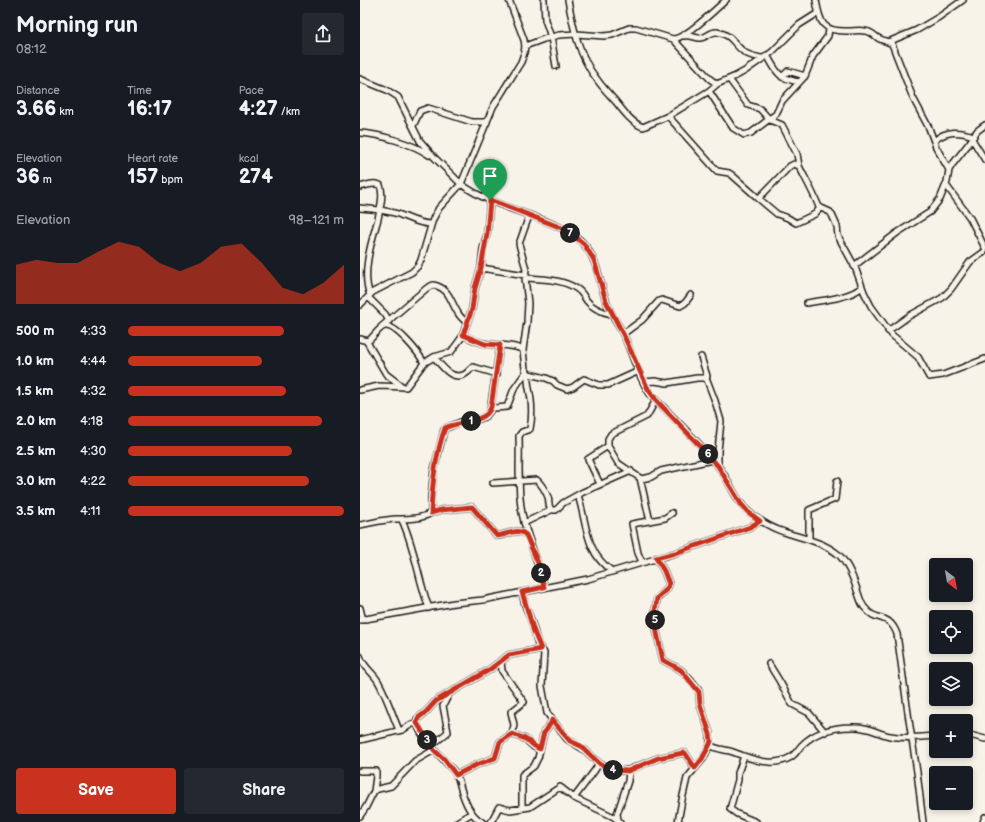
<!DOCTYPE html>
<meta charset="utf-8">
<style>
:root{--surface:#171b24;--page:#242831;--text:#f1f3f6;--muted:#9ea1a6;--accent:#c8321e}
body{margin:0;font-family:"Balsamiq Sans",sans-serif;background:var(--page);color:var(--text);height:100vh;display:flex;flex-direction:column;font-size:15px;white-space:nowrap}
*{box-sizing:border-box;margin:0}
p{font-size:13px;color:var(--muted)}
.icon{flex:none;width:22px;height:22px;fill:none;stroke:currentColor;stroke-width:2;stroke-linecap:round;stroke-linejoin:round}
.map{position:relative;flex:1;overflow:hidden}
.sheet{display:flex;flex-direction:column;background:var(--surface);width:360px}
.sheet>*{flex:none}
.needle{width:26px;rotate:149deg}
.fabs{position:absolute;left:569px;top:558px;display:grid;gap:8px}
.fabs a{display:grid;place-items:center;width:44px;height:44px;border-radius:4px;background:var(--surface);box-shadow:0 2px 6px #0003;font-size:20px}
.pin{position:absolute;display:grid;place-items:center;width:34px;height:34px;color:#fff;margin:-41px -17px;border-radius:50% 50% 50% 0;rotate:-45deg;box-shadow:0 0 4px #0007}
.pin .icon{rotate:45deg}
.km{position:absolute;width:20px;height:20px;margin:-10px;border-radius:50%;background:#222;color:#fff;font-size:11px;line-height:20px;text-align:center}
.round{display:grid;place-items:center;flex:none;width:42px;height:42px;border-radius:4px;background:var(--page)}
.head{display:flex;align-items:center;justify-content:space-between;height:68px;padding:0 16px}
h1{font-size:22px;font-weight:600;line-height:30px}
.figures{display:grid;grid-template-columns:repeat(3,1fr);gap:6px;height:68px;padding:4px 16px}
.figures div{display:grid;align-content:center}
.figures b{font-size:20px;font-weight:600}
.figures small{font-size:11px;font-weight:400}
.figures p{font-size:11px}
.chart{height:112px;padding:8px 16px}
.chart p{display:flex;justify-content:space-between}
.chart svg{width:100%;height:72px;margin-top:4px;fill:var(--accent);opacity:.7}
.action{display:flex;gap:8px;margin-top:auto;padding:8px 16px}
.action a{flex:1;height:46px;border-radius:4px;background:var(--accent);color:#fff;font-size:16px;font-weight:600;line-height:46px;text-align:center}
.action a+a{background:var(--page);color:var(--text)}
ul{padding:0 16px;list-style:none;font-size:13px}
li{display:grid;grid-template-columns:64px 48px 1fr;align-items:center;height:30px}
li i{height:10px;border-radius:5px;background:var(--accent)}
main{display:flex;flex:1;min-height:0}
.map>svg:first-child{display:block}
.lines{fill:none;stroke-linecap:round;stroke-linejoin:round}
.minor-casing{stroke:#1c1c1c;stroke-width:8}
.minor{stroke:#f7f3e8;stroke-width:5}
.route-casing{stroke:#fff;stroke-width:8}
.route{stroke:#c8321e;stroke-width:5}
</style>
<main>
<section class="sheet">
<div class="head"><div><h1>Morning run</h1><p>08:12</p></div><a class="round"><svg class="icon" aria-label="share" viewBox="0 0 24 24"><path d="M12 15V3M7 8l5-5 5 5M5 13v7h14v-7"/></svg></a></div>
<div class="figures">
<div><p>Distance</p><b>3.66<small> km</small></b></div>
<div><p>Time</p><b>16:17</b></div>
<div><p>Pace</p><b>4:27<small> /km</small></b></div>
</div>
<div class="figures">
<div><p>Elevation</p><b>36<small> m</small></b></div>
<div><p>Heart rate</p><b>157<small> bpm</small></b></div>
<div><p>kcal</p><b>274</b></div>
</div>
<div class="chart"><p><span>Elevation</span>98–121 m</p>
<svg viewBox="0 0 160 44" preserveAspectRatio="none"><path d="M0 44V20L10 17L20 19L30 19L40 12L50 6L60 9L70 19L80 24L90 19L100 9L110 7L120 19L130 34L140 38L150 31L160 20V44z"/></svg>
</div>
<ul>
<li><b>500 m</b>4:33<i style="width:72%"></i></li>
<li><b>1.0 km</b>4:44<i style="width:62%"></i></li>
<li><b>1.5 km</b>4:32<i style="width:73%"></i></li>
<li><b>2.0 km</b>4:18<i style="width:90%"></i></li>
<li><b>2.5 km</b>4:30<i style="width:76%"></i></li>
<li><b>3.0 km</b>4:22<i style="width:84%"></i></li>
<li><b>3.5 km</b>4:11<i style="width:100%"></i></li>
</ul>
<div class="action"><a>Save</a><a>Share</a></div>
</section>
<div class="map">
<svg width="625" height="822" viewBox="0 0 625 822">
<rect width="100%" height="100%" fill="#f7f3e8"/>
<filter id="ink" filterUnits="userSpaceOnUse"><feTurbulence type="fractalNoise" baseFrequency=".025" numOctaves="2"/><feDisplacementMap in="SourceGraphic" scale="8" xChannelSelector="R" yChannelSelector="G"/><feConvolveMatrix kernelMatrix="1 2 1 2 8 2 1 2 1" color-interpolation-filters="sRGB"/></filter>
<g filter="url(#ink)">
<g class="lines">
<defs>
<path id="minor" d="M149,0L164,40C166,48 164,54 161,62L133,107L101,184C124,201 153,209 180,219C195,225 212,231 223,243C240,262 239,288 250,310C254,319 260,327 264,336C273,355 278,377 290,394C296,401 303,406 309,413C326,430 343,447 358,466C370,481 375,501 390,513C400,521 411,528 424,532C442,538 464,542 479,555C489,565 494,580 498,593C500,598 501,604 505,608C516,623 529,612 537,634L549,720L557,772L563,822
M184,0L185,20L191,37L196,66
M208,0C213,27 219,56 236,78C242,87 249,94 256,102C263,111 272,123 283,127L308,116L349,91L357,84L376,76L385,71L412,52L439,25L458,13
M456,0C460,24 463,32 489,31C494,31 500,30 505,31C510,31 514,35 518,38C523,41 528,41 532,44L553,98L569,128L576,147L589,170
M324,36C330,35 333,37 339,38C346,39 350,31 357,32C373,35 373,44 384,52C389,56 397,57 402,58
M313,39C325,39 356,9 366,0
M528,42L557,30L579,17L603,0
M165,46L184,39L199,35L216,34L244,36L252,35L269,28H276L313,39L350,79L357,84
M407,55C417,73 418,78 439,82
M422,77L428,71L445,76
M0,79L27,90L38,97L60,141L74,157L101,184L79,208L73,219L61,260L58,266L52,272L13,292L0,305
M369,79L388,105L400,109L410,120L422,125L437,154L439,166
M349,91L373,128L384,135L391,133L416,114L422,101L445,76L453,56L468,36L469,29
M308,116L357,171L369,173L372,175L398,198L400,197L430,166L434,164L439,166C446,180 453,192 459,207L470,212L472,215L477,226L478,236L495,267L504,292L511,306L532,335L558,357L569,377L583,375L625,359
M53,126L60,111L68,108L112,122H127
M0,133C19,134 54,144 69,155
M612,139L625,160
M574,141C586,130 599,131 614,136
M586,185L610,218L625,248
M0,187C7,185 14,182 20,185C24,195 20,208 18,219C12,240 1,273 10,295
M398,198L417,214L428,218L436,223L455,214L460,208
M0,208C13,209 26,210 38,214C49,218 58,224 71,224
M169,216L159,244L166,269L165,278L168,303L167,322L163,350L165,369L169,374L186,378L193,381L197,385L207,389L213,387L224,379L239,385H248L279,371
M494,266L537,233L570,212L580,199L587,182L589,170L592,165L610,142L617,131L625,125
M121,268L166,275
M165,278C182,279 203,279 217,289C222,292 224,297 227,301C233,309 242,312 252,314
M8,297L25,314L29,321
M447,303C463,300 490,298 502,287
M21,327L67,288L73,285C90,288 90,301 98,313C100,317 104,320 107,323
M528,331L549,316L582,298L591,289L610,262L624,252
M263,334L282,320L299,301L302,300L320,306L325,303L331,295
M103,335C111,339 119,343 128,344C140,346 152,344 163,350
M0,339L8,341C13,338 19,327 25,326C36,325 59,353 64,363
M7,342L26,374L43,387
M74,357C81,365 91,380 103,375C107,374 110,369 113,367L137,374
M341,357L347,376L346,379
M168,374C167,383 170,391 171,400C172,409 172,419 170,429L162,432L159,436C160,462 157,488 162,513C167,539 179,562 184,587
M284,382L295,381L307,383L337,378H345L347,380L355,401L361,421L358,451V466
M0,390L19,386L46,387L64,363L74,357L91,352L102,337L112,309L115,288L121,268L123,249L127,234L130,200
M131,407L135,408L147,407L154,389L166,372
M248,446L258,463L280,478L290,521
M281,479L291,477L301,471L352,460
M133,483L177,480C181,484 186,492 188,497C190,503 187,503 191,510
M240,484L228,459L248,446V439L251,434L287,416L296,400
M218,495C227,523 225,553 252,571
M71,513L81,510L112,507L137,536C147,535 158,527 167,535
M42,520C55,548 58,579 69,608
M164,523L191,510H196L203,503L223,492L271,471
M0,525C12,523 25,519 37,519C48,519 61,519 71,513V498L74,470L84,430L86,428C91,426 96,424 101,422C112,420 124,421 130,411L140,345
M449,539V510L475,499L477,481
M296,558L304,571L309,584L307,589L297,599L295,612L297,633L303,660L321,670L337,687L339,692L340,704L350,734V745L343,759L327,778L322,800L318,822
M282,562L278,553L272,524L305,518L312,513
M162,592L165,605L171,620L178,644L184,653L182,686L187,713L207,739L225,750L240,764L260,771L269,770L298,758L323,753H325L335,768
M0,608L3,620
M0,620L94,603L123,600L228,579L315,553L390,527L400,521
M0,656C4,668 12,671 18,681C27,697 32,714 39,730
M141,661L142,671L164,702L151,712L154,725L152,734
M409,664L420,682L432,704L449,713L465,732
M606,734L625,739
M0,740L42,730L52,724L57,723
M350,745C357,750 365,749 373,752C391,759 413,768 431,757C436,754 438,749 442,745C455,732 474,727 492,727C508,726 516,733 530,736C545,739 561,737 576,736
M71,746L88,732L83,706L89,694
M384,756L378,773V780L370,809L377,814L396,822
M0,771H16V776L14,791
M96,775L116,765L135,758L140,742L152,734L165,739L174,747L180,749
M214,798L235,770L239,763
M162,808V775L174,766L178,758L184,732L191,723L192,720
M0,816L6,807L14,791L18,789L31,786L55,761L74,750
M258,819L257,814L268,781L269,770
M97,822L112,813
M122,822C110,815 105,802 101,789C100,784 98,778 96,774C87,761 55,735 57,719L66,712L76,701L129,670L149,655L181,649
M131,822L139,807L150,810L170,807L200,787L214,798L254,817L260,822
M623,822L625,817"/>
</defs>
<!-- minor casing -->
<use href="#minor" class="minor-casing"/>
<!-- minor -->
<use href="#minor" class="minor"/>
</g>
</g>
<g class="lines" filter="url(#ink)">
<defs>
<path id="route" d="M130,200L202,228L214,236L224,244L234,260L246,301L264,336L288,389L296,400L341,447L358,466L381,504L388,512L400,521L390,527L315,553L296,558L304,571L309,584L307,589L297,598L295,612L297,633L303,660L321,670L339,692L340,704L350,734L351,741L350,744L342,759L335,768L325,753H323L298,758L268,771L253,770L240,764L221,746L210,741L192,720L191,723L184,732L180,749C174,747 171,742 165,739C164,738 154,735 152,734L140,742L135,758L116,765L96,775L84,759L74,750L57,723L58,718L66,712L76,701L129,670L149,655L181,649L174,632L162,592L184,587L178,563L166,535C158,527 147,535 137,536L112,507L81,510L71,513C72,485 75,456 85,428C98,421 127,423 131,407L140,345L125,344L103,335L112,309L115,288L121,268L127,234Z"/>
</defs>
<!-- route casing -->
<use href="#route" class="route-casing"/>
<!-- route -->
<use href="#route" class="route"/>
</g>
</svg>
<div class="fabs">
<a><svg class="needle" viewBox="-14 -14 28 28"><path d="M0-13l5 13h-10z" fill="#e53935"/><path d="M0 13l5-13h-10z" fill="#9ea1a6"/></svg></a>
<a><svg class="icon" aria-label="locate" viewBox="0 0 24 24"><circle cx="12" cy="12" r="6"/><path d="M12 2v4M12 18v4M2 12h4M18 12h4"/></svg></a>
<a><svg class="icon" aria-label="layers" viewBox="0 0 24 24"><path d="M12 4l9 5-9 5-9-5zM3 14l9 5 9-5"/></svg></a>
<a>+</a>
<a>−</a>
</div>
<div class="pin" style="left:130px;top:200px;background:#1e9e55"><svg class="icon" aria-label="arrive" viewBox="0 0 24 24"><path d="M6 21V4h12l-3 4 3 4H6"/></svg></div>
<b class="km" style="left:111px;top:421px">1</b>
<b class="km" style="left:181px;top:573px">2</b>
<b class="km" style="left:67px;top:740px">3</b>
<b class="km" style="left:253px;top:770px">4</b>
<b class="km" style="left:295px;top:620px">5</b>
<b class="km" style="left:348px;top:454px">6</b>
<b class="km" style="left:210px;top:233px">7</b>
</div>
</main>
